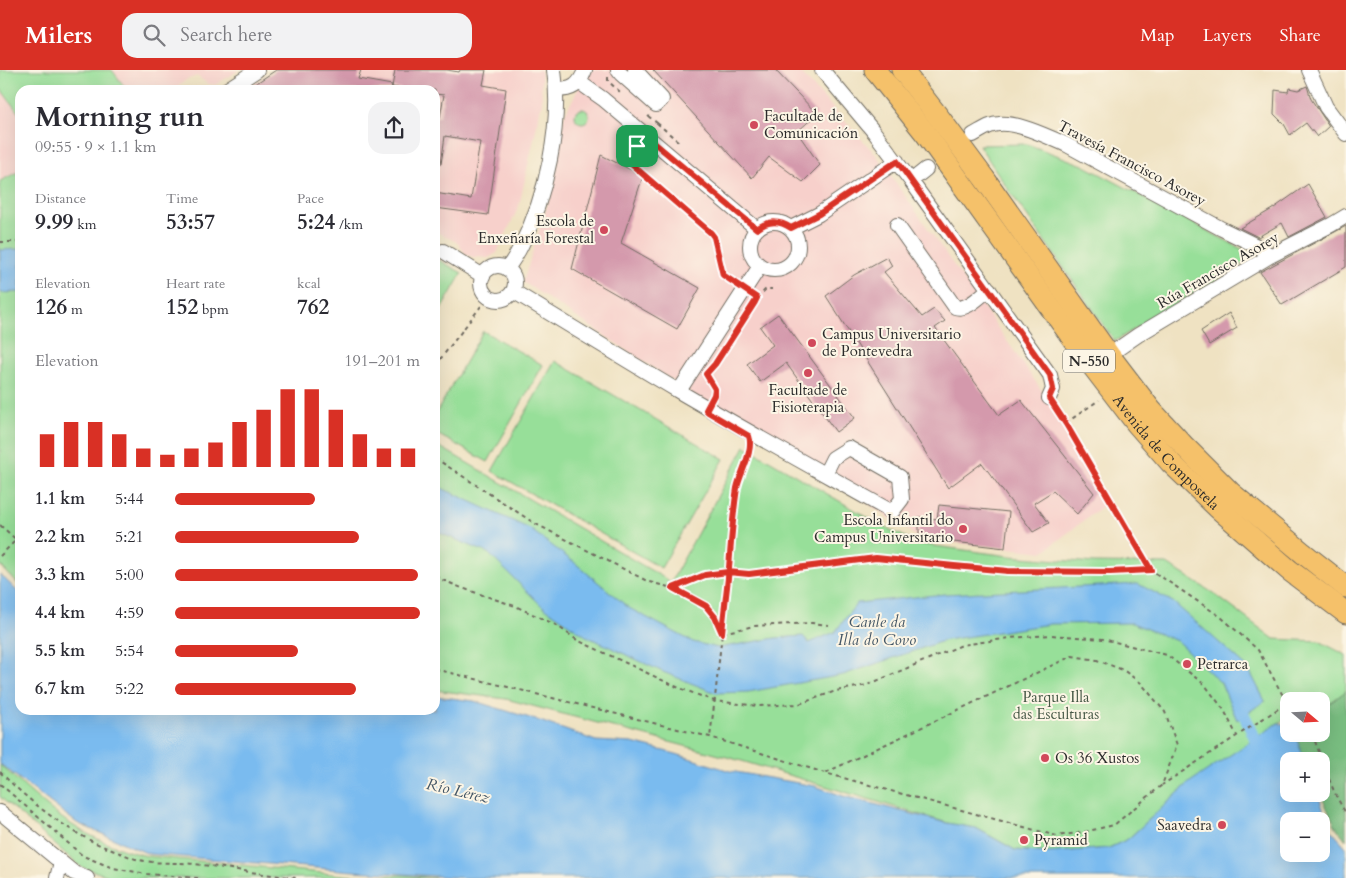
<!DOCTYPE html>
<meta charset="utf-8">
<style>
:root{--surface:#fff;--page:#f2f2f3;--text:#2b2b33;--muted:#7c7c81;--accent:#d93025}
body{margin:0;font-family:Cardo,serif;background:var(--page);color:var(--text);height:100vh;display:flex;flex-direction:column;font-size:19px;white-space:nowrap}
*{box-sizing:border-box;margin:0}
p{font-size:16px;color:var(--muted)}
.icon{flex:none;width:28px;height:28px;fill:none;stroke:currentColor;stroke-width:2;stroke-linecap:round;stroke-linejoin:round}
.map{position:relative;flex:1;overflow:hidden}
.side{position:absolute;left:15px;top:15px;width:425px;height:630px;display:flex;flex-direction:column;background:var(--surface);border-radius:15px;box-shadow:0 5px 20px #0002}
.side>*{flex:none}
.needle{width:32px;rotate:109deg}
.controls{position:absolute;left:1280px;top:622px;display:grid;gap:10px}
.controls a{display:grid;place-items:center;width:50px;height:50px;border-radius:10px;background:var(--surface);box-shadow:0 5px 20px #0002;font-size:25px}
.pin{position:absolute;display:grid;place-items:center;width:42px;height:42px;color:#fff;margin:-21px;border-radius:10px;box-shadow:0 2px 8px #0006}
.round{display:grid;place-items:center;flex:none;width:52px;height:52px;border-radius:15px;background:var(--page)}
.headline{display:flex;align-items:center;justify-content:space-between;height:85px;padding:0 20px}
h1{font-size:28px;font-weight:700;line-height:38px}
.stats{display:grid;grid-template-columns:repeat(3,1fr);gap:8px;height:85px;padding:5px 20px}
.stats div{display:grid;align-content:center}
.stats b{font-size:21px;font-weight:700}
.stats small{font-size:14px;font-weight:400}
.stats p{font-size:14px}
.chart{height:140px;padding:10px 20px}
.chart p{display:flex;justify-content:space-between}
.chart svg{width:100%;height:90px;margin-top:5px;stroke:var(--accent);stroke-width:6}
ul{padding:0 20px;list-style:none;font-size:16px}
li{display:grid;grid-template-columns:80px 60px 1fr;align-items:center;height:38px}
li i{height:12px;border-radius:6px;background:var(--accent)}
header{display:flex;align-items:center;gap:30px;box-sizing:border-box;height:70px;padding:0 25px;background:var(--accent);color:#fff}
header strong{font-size:24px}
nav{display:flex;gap:28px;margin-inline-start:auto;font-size:18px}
.search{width:350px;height:45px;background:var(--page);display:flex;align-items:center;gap:12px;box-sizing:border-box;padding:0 18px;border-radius:15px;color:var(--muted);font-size:19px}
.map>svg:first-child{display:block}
.built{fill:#f7d0cb}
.green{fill:#97df99;stroke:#618562}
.forest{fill:#79be81;stroke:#527456}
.water{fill:#7abbef;stroke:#52738d;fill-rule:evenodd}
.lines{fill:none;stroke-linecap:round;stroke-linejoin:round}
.canal{stroke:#7abbef;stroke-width:12}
.building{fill:#d499ac}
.minor-casing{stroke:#706b60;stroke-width:16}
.highway-casing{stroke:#706b60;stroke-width:23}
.path{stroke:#706b60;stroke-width:2;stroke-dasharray:4 4;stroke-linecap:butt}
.minor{stroke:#fff;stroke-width:14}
.highway{stroke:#f5c16b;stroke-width:21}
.route-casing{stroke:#fff;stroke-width:10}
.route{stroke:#d93025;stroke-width:6}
.poi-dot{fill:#d1495b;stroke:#fcf5e5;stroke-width:2}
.labels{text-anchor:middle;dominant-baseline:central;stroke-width:4;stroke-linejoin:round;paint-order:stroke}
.shield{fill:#fcf5e5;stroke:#6a6863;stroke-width:1}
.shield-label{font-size:14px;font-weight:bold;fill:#2b2b2b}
.poi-label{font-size:15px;fill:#2b2b2b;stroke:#fcf5e5;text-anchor:start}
.street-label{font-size:15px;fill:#2b2b2b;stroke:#fcf5e5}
.park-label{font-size:15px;fill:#465846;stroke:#fcf5e5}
.water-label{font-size:16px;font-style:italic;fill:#435666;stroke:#fcf5e5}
</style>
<header>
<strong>Milers</strong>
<div class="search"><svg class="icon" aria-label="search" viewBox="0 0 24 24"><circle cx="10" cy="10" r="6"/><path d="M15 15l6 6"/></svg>Search here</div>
<nav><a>Map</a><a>Layers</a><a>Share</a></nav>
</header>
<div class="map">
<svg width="1346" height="808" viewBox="0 0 1346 808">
<rect width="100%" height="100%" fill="#fcf5e5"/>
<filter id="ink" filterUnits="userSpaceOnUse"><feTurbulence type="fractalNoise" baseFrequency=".02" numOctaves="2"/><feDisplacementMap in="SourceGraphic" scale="10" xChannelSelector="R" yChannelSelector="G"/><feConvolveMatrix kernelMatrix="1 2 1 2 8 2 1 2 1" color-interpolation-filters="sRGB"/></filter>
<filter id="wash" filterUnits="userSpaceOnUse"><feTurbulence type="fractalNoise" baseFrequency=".0096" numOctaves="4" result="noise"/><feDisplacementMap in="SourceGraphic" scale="20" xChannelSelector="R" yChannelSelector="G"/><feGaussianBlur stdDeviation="1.12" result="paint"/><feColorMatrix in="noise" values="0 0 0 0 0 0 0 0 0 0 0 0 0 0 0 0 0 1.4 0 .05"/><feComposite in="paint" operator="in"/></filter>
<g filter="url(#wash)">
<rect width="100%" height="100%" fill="#efe2c2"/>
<!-- built -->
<path class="built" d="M0,0H239L215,15L208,14L197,6L186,10L173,20H20V101L0,111Z
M361,0H541L542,32L519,136L497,183L488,188L474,187L466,185L458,173L435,161V20H386V14L358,9Z
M588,0H798L877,86L1040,318L1109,431L1043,482L919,468L825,404L705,332L523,212L554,114L564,46Z"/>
<!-- green -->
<path class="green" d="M0,0H112L127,20H20V45L0,18Z
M575 46a7 7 0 1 1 14 0a7 7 0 1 1-14 0Z
M1027,74L1083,95L1255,186L1115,271L1008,119L979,75Z
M20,101V516L0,495V111Z
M435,188L462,203L435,250Z
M483,261L543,295L488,392L435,363V345Z
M555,291L724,389L661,498L492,401Z
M435,374L671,512L745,376L884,457L920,474L1009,486L1094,493L1167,494L1213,523L1274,569L1319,571L1346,585V621L1330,633L1321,637V631H1289V649L1278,653L1184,718L1128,769L1109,778L1050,783L1015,780L976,758L951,754L742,691L506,629L435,620Z
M0,695C19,711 38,730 59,746C85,765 115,779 147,786L364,807L402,805L435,808H115L81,797L0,727Z"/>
<!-- forest -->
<path class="forest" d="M1346,621V770L1336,757L1320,724L1321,691H1305L1292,664H1321V637L1330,633Z"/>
<!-- water -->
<path class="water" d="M20,179V222L0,223V180Z
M435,415L530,459L575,493L629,538L693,572L718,578L775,568L803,566L809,573L835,562L857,533L945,524L1138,514L1173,532L1248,598L1265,631L1237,650L1221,613L1177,571L1132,553L1050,554L946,570L843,605L748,622L716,623L663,602L586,566L541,535L488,483L435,461Z
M0,504L20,524V640H435V626L474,631L540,651L596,671L632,673L676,684L730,701L815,716L843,726L947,753L976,758L1015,780L1046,783L1109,778L1128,769L1190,712L1278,653L1289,657V664H1293L1297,670L1305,691H1289V724H1318L1330,759L1346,777V808H467L353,801L149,784L77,753L0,694ZM1289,751H1321V784H1289Z"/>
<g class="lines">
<!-- canal -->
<path class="canal" d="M1237,630L1255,668L1256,683"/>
</g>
<g id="blocks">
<!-- building -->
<path class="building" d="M276,0H361L358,9L392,15L391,20H246Z
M395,0H447L459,2L460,0H486L483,15L506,19L488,145L435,138V123L471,129L480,72L445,66L441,94L435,93V47H440L444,25L435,24V20H410L392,17Z
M653,0H775L817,44L797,62L820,95L803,112L769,87L752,108Z
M1307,16L1311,29L1329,56L1317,67L1306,53L1290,65L1284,54L1274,44L1275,20L1288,22L1289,18L1298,20Z
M601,85L643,106L621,173L700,218L677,259L572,199Z
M1308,114L1327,147L1289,167L1282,153L1258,167L1240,158L1274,138Z
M1346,156V197L1282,235L1260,202Z
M887,187L892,196L884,202L922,247L934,239L945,251L935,258L999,345L1021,330L1094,423L1077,444L1053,421L1034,433L1049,453L1033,462L982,393L948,418L826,226L854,205Z
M1229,243L1237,258L1209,275L1201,261Z
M778,244L855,348L836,362L786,293L760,312L747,294L773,275L760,257Z
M939,435L1009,442L1005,478L919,468V447L937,449Z"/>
</g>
</g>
<g filter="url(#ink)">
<use href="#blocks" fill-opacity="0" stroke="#706b60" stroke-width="1"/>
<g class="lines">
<defs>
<path id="minor" d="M618,0L621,4L656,35L662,29L635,0
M822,0L874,62L911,111L1050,305L1053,319L1049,328
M1309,0L1326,37L1346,64
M579,12L603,29L757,159
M226,20L257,0
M556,20C572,20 579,16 585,0
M973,65C981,61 989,54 999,54C1018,52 1049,67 1067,75L1222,159L1261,178L1270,186
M911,111L926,99
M750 176a24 24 0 1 1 48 0a24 24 0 1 1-48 0Z
M897,155L955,237C967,241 980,226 989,219
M791,158L819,144L897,91
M443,181L483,206
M481 213a17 17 0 1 1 34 0a17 17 0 1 1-34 0Z
M507,199C512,192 517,184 521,176C546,127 562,55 554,0
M513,221C569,255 624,289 680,322C750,363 821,402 892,442L902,429L900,407L849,378L833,388L825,404
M1109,285L1138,265L1270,186L1331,155L1346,146
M679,321L760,196
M0,742L74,803L87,808
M57,808L61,792"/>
<g id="highway">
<path id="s1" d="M875,0L926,64L1091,294L1137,354L1171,393L1217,437L1289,500L1346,543"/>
<path d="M902,0L941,50L984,108L1109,285L1151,340L1185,377L1230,422L1303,483L1346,517"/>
</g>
</defs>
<!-- minor casing -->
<use href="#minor" class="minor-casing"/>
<!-- highway casing -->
<use href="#highway" class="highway-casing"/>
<!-- path -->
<path class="path" d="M608,7V11L620,22
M648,46L657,53L654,56
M657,53L680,73
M638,75L628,86L630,93L711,163L714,167L723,205L735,213
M0,172H20
M757,228L766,219H772
M435,296L488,227
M714,326L715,319L706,304L715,294L755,232L757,228L756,227
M1056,339L1151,500L1221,547L1258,580L1287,633L1162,715
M1066,353L1099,330
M749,377L738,415L728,502L749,504L876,488L954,496L1008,501L1110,503L1151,500
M435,388L534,453L649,512L673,518L706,536L715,547L722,563L715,628L710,667
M0,455L20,473
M0,486L20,466
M435,507L462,518L515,536L556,555L577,570L677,617L714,631L758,636L799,634L836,621L867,615L962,575L1010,568L1051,565L1103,569L1167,585L1205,615L1224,640L1237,666
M673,518L705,505L728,502L722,563L754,556L812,553L829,555
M435,599L710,667L825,703L1057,766L1084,762L1114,755L1162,715L1177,675L1165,642L1141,613L1123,600L1097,590L1072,586L825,703
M1312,664C1323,690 1330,719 1346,743
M0,702C34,736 74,767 120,783C128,786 136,790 145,791C162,794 179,792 195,794C229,798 263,805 298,808
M0,714L83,786L113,798L147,804L198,808"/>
<!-- minor -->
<use href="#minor" class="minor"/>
<!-- highway -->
<use href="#highway" class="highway"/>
</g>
</g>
<g class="lines" filter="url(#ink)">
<defs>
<path id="route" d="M637,76L628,86L630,93L711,163L714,167L723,205L757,228L755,232L715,294L706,304L715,319L714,325L706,340L708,342L749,366C754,381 740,403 737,418C733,444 731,471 729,498C727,519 724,541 722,563L715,547L706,536L673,518L705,505L728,502L749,504L876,488L954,496L1008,501L1110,502L1151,500L1066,354L1049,328L1053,319L1050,305L897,91L819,144L791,158C779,150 768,150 757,159L646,66L637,76"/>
</defs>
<!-- route casing -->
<use href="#route" class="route-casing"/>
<!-- route -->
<use href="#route" class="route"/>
</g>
<!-- markers -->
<g class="poi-dot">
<circle cx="754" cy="55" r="5"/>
<circle cx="604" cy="160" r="5"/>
<circle cx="812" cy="273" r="5"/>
<circle cx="808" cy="303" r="5"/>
<circle cx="963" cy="459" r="5"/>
<circle cx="1187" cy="594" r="5"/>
<circle cx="1045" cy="688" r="5"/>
<circle cx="1222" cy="755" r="5"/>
<circle cx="1024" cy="770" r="5"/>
</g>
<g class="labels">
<!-- shield labels -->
<rect class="shield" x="1063" y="279.5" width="52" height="23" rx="4"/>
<g class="shield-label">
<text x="1089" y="291">N-550</text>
</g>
<!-- poi labels -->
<g class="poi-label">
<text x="764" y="46">Facultade de<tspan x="764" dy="17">Comunicación</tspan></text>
<text x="594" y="151" text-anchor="end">Escola de<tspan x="594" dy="17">Enxeñaría Forestal</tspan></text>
<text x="822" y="264">Campus Universitario<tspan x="822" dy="17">de Pontevedra</tspan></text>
<text x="808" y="320" text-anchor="middle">Facultade de<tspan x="808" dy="17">Fisioterapia</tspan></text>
<text x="953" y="450" text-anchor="end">Escola Infantil do<tspan x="953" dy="17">Campus Universitario</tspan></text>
<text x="1197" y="594">Petrarca</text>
<text x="1055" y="688">Os 36 Xustos</text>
<text x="1212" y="755" text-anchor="end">Saavedra</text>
<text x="1034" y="770">Pyramid</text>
</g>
<!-- street labels -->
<g class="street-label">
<text transform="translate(1132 93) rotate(28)">Travesía Francisco Asorey</text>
<text transform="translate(1218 200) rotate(-30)">Rúa Francisco Asorey</text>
<text stroke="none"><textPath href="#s1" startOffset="481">Avenida de Compostela</textPath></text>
</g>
<!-- park labels -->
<g class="park-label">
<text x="1056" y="627">Parque Illa<tspan x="1056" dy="17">das Esculturas</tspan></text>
</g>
<!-- water labels -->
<g class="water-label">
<text x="877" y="552">Canle da<tspan x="877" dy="18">Illa do Covo</tspan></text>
<text transform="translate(458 721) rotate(13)">Río Lérez</text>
</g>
</g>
</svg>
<div class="controls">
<a><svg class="needle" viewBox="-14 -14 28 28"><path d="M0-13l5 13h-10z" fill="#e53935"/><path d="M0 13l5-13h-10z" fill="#7c7c81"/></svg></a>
<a>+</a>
<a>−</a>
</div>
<div class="pin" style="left:637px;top:76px;background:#1e9e55"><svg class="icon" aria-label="arrive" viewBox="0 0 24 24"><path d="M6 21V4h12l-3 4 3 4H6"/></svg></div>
<section class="side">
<div class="headline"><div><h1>Morning run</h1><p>09:55 · 9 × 1.1 km</p></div><a class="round"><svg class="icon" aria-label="share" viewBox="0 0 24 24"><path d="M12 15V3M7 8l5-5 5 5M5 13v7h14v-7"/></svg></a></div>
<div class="stats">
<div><p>Distance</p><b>9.99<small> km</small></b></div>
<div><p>Time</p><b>53:57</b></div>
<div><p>Pace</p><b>5:24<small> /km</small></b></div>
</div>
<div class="stats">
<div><p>Elevation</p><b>126<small> m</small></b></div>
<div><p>Heart rate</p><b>152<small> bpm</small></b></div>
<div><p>kcal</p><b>762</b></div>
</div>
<div class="chart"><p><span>Elevation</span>191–201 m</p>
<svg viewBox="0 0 160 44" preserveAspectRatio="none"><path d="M5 44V28M15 44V22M25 44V22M35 44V28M45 44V35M55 44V38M65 44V35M75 44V32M85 44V22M95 44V16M105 44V6M115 44V6M125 44V16M135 44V28M145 44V35M155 44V35"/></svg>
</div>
<ul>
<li><b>1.1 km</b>5:44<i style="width:57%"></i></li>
<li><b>2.2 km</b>5:21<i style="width:75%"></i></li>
<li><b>3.3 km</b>5:00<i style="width:99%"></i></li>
<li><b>4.4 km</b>4:59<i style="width:100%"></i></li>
<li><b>5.5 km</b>5:54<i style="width:50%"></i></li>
<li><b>6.7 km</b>5:22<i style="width:74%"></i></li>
</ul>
</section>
</div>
